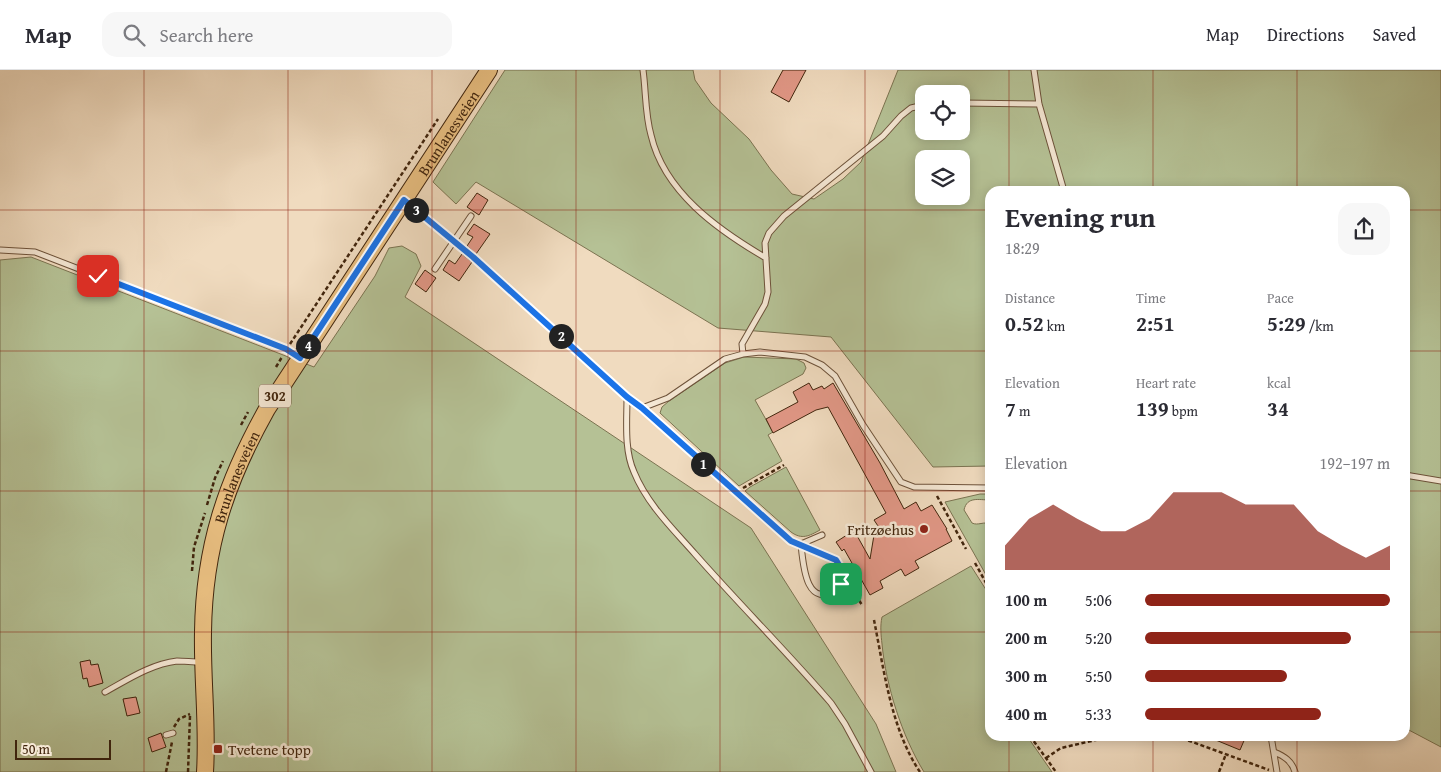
<!DOCTYPE html>
<meta charset="utf-8">
<style>
:root{--surface:#fff;--page:#f7f7f7;--text:#2b2b33;--muted:#7c7c81;--line:#e1e1e2;--accent:#8f2418}
body{margin:0;font-family:"Gentium Book Plus",serif;background:var(--page);color:var(--text);height:100vh;display:flex;flex-direction:column;font-size:19px;white-space:nowrap}
*{box-sizing:border-box;margin:0}
p{font-size:16px;color:var(--muted)}
.icon{flex:none;width:28px;height:28px;fill:none;stroke:currentColor;stroke-width:2;stroke-linecap:round;stroke-linejoin:round}
.map{position:relative;flex:1;overflow:hidden}
.side{position:absolute;left:985px;top:116px;width:425px;height:555px;display:flex;flex-direction:column;background:var(--surface);border-radius:15px;box-shadow:0 2px 12px #0003}
.side>*{flex:none}
.tools{position:absolute;left:915px;top:15px;display:grid;gap:10px}
.tools a{display:grid;place-items:center;width:55px;height:55px;border-radius:10px;background:var(--surface);box-shadow:0 2px 12px #0003;font-size:25px}
.scale{position:absolute;left:15px;bottom:12px;width:96px;box-sizing:border-box;padding-left:5px;border:2px solid #41250d;border-top:0;font-size:14px;line-height:18px;white-space:nowrap;color:#41250d;-webkit-text-stroke:4px #f5e8d5;paint-order:stroke}
.pin{position:absolute;display:grid;place-items:center;width:42px;height:42px;color:#fff;margin:-21px;border-radius:10px;box-shadow:0 2px 8px #0006}
.km{position:absolute;width:25px;height:25px;margin:-12px;border-radius:50%;background:#222;color:#fff;font-size:14px;line-height:25px;text-align:center}
.round{display:grid;place-items:center;flex:none;width:52px;height:52px;border-radius:15px;background:var(--page)}
.summary{display:flex;align-items:center;justify-content:space-between;height:85px;padding:0 20px}
h1{font-size:28px;font-weight:800;line-height:38px}
.figures{display:grid;grid-template-columns:repeat(3,1fr);gap:8px;height:85px;padding:5px 20px}
.figures div{display:grid;align-content:center}
.figures b{font-size:21px;font-weight:800}
.figures small{font-size:14px;font-weight:400}
.figures p{font-size:14px}
.chart{height:140px;padding:10px 20px}
.chart p{display:flex;justify-content:space-between}
.chart svg{width:100%;height:90px;margin-top:5px;fill:var(--accent);opacity:.7}
ul{padding:0 20px;list-style:none;font-size:16px}
li{display:grid;grid-template-columns:80px 60px 1fr;align-items:center;height:38px}
li i{height:12px;border-radius:6px;background:var(--accent)}
header{display:flex;align-items:center;gap:30px;box-sizing:border-box;height:70px;padding:0 25px;background:var(--surface);border-bottom:1px solid var(--line)}
header strong{font-size:24px}
nav{display:flex;gap:28px;margin-inline-start:auto;font-size:18px}
.search{width:350px;height:45px;background:var(--page);display:flex;align-items:center;gap:12px;box-sizing:border-box;padding:0 18px;border-radius:15px;color:var(--muted);font-size:19px}
.map>svg:first-child{display:block}
.green{fill:#b5c195;stroke:#7b7351;fill-rule:evenodd}
.building{fill:#e29887;stroke:#41250d}
.lines{fill:none;stroke-linecap:round;stroke-linejoin:round}
.service-casing{stroke:#6d523a;stroke-width:7}
.primary-casing{stroke:#41250d;stroke-width:18}
.path{stroke:#41250d;stroke-width:2.5;stroke-dasharray:4 2.5;stroke-linecap:butt}
.service{stroke:#f5e8d5;stroke-width:5}
.primary{stroke:#e8be80;stroke-width:16}
.route-casing{stroke:#fff;stroke-width:10}
.route{stroke:#1a73e8;stroke-width:6}
.grid{fill:none;stroke:#8f2418;stroke-width:1;stroke-opacity:0.55}
.poi-dot{fill:#8f2418;stroke:#f5e8d5;stroke-width:2}
.labels{text-anchor:middle;dominant-baseline:central;stroke-width:5;stroke-linejoin:round;paint-order:stroke}
.shield{fill:#f5e8d5;stroke:#776049;stroke-width:1}
.shield-label{font-size:14px;font-weight:bold;fill:#41250d}
.street-label{font-size:15px;fill:#41250d;stroke:#f5e8d5}
.poi-label{font-size:15px;fill:#41250d;stroke:#f5e8d5;text-anchor:end}
</style>
<header>
<strong>Map</strong>
<div class="search"><svg class="icon" aria-label="search" viewBox="0 0 24 24"><circle cx="10" cy="10" r="6"/><path d="M15 15l6 6"/></svg>Search here</div>
<nav><a>Map</a><a>Directions</a><a>Saved</a></nav>
</header>
<div class="map">
<svg width="1441" height="702" viewBox="0 0 1441 702">
<rect width="100%" height="100%" fill="#f0dbbf"/>
<filter id="stains"><feTurbulence type="fractalNoise" baseFrequency=".004" numOctaves="4"/><feColorMatrix values="0 0 0 0 .2 0 0 0 0 .09 0 0 0 0 .02 0 0 0 .5 -.17"/></filter>
<radialGradient id="worn" r=".72"><stop offset=".6" stop-color="#630" stop-opacity="0"/><stop offset="1" stop-color="#630" stop-opacity=".3"/></radialGradient>
<!-- green -->
<path class="green" d="M505,0H693L695,10L711,33L749,69L771,100L792,124L814,129L843,109L861,92L898,0H1441V677L1405,658V121H990V396L933,397L831,267L718,258L476,112L456,134L433,112ZM924,24H961V61H924ZM924,89H961V126H924Z
M402,176L416,184L421,196L405,227L751,458L876,654L896,702H0V190L31,187L314,297L375,206L389,178Z
M744,287L796,289L804,293L806,298L803,304L755,330L773,362L768,365L782,391L739,416L660,343L662,337L669,331L725,293Z
M786,397L820,460C809,466 802,470 791,462L745,421L750,417Z
M980,424H990V430C979,430 967,426 964,440L972,453C978,456 984,451 990,454V512L945,432Z
M971,496L990,526V666H1027L1052,702H924C902,666 886,616 882,574C881,565 880,556 882,547Z"/>
<!-- building -->
<path class="building" d="M783,0H806L789,32L771,22Z
M477,123L488,130L479,145L467,137Z
M474,154L490,164L476,184L467,176L473,167L467,164Z
M462,184L472,192L459,211L443,200L449,190L455,194Z
M425,200L436,208L426,222L415,214Z
M809,313L813,320L822,316L824,319L833,313L880,393L904,439L916,432L921,441L932,435L947,459H946L952,471L915,491L919,498L905,506L901,499L880,511L883,518L870,525L844,479L842,481L836,472L850,463L855,462L870,489L875,459L878,456L874,450L886,443L828,337L816,340L773,363L766,349L798,332L793,322Z
M90,590L91,595L98,594L103,613L89,617L87,608L83,609L80,592Z
M136,627L140,643L127,646L123,629Z
M161,663L166,677L152,682L148,668Z
M1206,666H1246L1240,680Z"/>
<g class="lines">
<defs>
<path id="service" d="M643,0C646,21 645,44 651,65C664,122 718,160 766,188
M1034,0L1039,34L1064,121
M961,33L1039,34
M406,132L473,187L627,327L642,338L668,328L725,289L743,284L760,282L805,287L822,295L835,306L863,355L901,412L914,417L990,418
M0,180L35,182L286,279L297,286
M435,199L471,146
M743,284L742,274L765,234L768,222L765,173L769,163L784,146L883,66L901,46L911,38L924,35
M627,327C627,351 624,380 634,402C647,434 673,459 695,484C740,535 787,582 831,633L845,654L871,702
M642,338L791,471L801,474L822,465
M1405,405L1441,411
M801,474L836,490L843,505L839,517C806,543 803,494 801,474Z
M105,622C127,610 151,594 177,591C184,591 193,592 200,592
M166,665L173,663
M1271,666L1277,702
M1274,682C1284,686 1292,691 1295,702"/>
<g id="primary">
<path id="s1" d="M205,702C208,655 202,609 203,562C204,477 226,412 267,339L489,0"/>
</g>
</defs>
<!-- service casing -->
<use href="#service" class="service-casing"/>
<!-- primary casing -->
<use href="#primary" class="primary-casing"/>
<!-- path -->
<path class="path" d="M290,274L438,49
M276,297L282,287
M241,355L248,342
M743,418L784,395
M937,426L966,479
M207,435L215,408L223,391
M975,493L990,520
M192,501L194,477L205,443
M849,514L862,535
M874,550C884,600 891,659 920,702
M174,657L179,649L190,644
M1030,666L1056,702
M1176,666L1269,700
M1046,688L1061,678L1113,666
M166,702L172,672
M188,702L190,646
M1219,702L1226,684"/>
<!-- service -->
<use href="#service" class="service"/>
<!-- primary -->
<use href="#primary" class="primary"/>
</g>
<g class="lines">
<defs>
<path id="route" d="M98,206L286,279L300,288L404,130L473,187L627,327L642,338L791,471L836,490L842,500L841,514"/>
</defs>
<!-- route casing -->
<use href="#route" class="route-casing"/>
<!-- route -->
<use href="#route" class="route"/>
</g>
<!-- grid -->
<path class="grid" d="M144,0V702M288,0V702M432,0V702M576,0V702M720,0V702M865,0V702M1009,0V121M1153,0V121M1297,0V121M0,140H990M1405,140H1441M0,281H990M1405,281H1441M0,421H990M1405,421H1441M0,562H990M1405,562H1441M1009,666V702M1153,666V702M1297,666V702"/>
<!-- markers -->
<g class="poi-dot">
<circle cx="924" cy="459" r="5"/>
<rect x="213" y="674" width="10" height="10" rx="2.5"/>
</g>
<g class="labels">
<!-- shield labels -->
<rect class="shield" x="259" y="314.5" width="32" height="23" rx="4"/>
<g class="shield-label">
<text x="275" y="326">302</text>
</g>
<!-- street labels -->
<g class="street-label">
<text stroke="none"><textPath href="#s1" startOffset="705">Brunlanesveien</textPath></text>
<text stroke="none"><textPath href="#s1" startOffset="300">Brunlanesveien</textPath></text>
</g>
<!-- poi labels -->
<g class="poi-label">
<text x="914" y="459">Fritzøehus</text>
<text x="228" y="679" text-anchor="start">Tvetene topp</text>
</g>
</g>
<rect width="100%" height="100%" filter="url(#stains)"/>
<rect width="100%" height="100%" fill="url(#worn)"/>
</svg>
<div class="tools">
<a><svg class="icon" aria-label="locate" viewBox="0 0 24 24"><circle cx="12" cy="12" r="6"/><path d="M12 2v4M12 18v4M2 12h4M18 12h4"/></svg></a>
<a><svg class="icon" aria-label="layers" viewBox="0 0 24 24"><path d="M12 4l9 5-9 5-9-5zM3 14l9 5 9-5"/></svg></a>
</div>
<div class="scale">50 m</div>
<div class="pin" style="left:841px;top:514px;background:#1e9e55"><svg class="icon" aria-label="arrive" viewBox="0 0 24 24"><path d="M6 21V4h12l-3 4 3 4H6"/></svg></div>
<div class="pin" style="left:98px;top:206px;background:#d93025"><svg class="icon" aria-label="check" viewBox="0 0 24 24"><path d="M5 12l5 5 9-10"/></svg></div>
<b class="km" style="left:703px;top:394px">1</b>
<b class="km" style="left:561px;top:266px">2</b>
<b class="km" style="left:416px;top:140px">3</b>
<b class="km" style="left:308px;top:276px">4</b>
<section class="side">
<div class="summary"><div><h1>Evening run</h1><p>18:29</p></div><a class="round"><svg class="icon" aria-label="share" viewBox="0 0 24 24"><path d="M12 15V3M7 8l5-5 5 5M5 13v7h14v-7"/></svg></a></div>
<div class="figures">
<div><p>Distance</p><b>0.52<small> km</small></b></div>
<div><p>Time</p><b>2:51</b></div>
<div><p>Pace</p><b>5:29<small> /km</small></b></div>
</div>
<div class="figures">
<div><p>Elevation</p><b>7<small> m</small></b></div>
<div><p>Heart rate</p><b>139<small> bpm</small></b></div>
<div><p>kcal</p><b>34</b></div>
</div>
<div class="chart"><p><span>Elevation</span>192–197 m</p>
<svg viewBox="0 0 160 44" preserveAspectRatio="none"><path d="M0 44V32L10 19L20 12L30 19L40 25L50 25L60 19L70 6L80 6L90 6L100 12L110 12L120 12L130 25L140 32L150 38L160 32V44z"/></svg>
</div>
<ul>
<li><b>100 m</b>5:06<i style="width:100%"></i></li>
<li><b>200 m</b>5:20<i style="width:84%"></i></li>
<li><b>300 m</b>5:50<i style="width:58%"></i></li>
<li><b>400 m</b>5:33<i style="width:72%"></i></li>
</ul>
</section>
</div>
